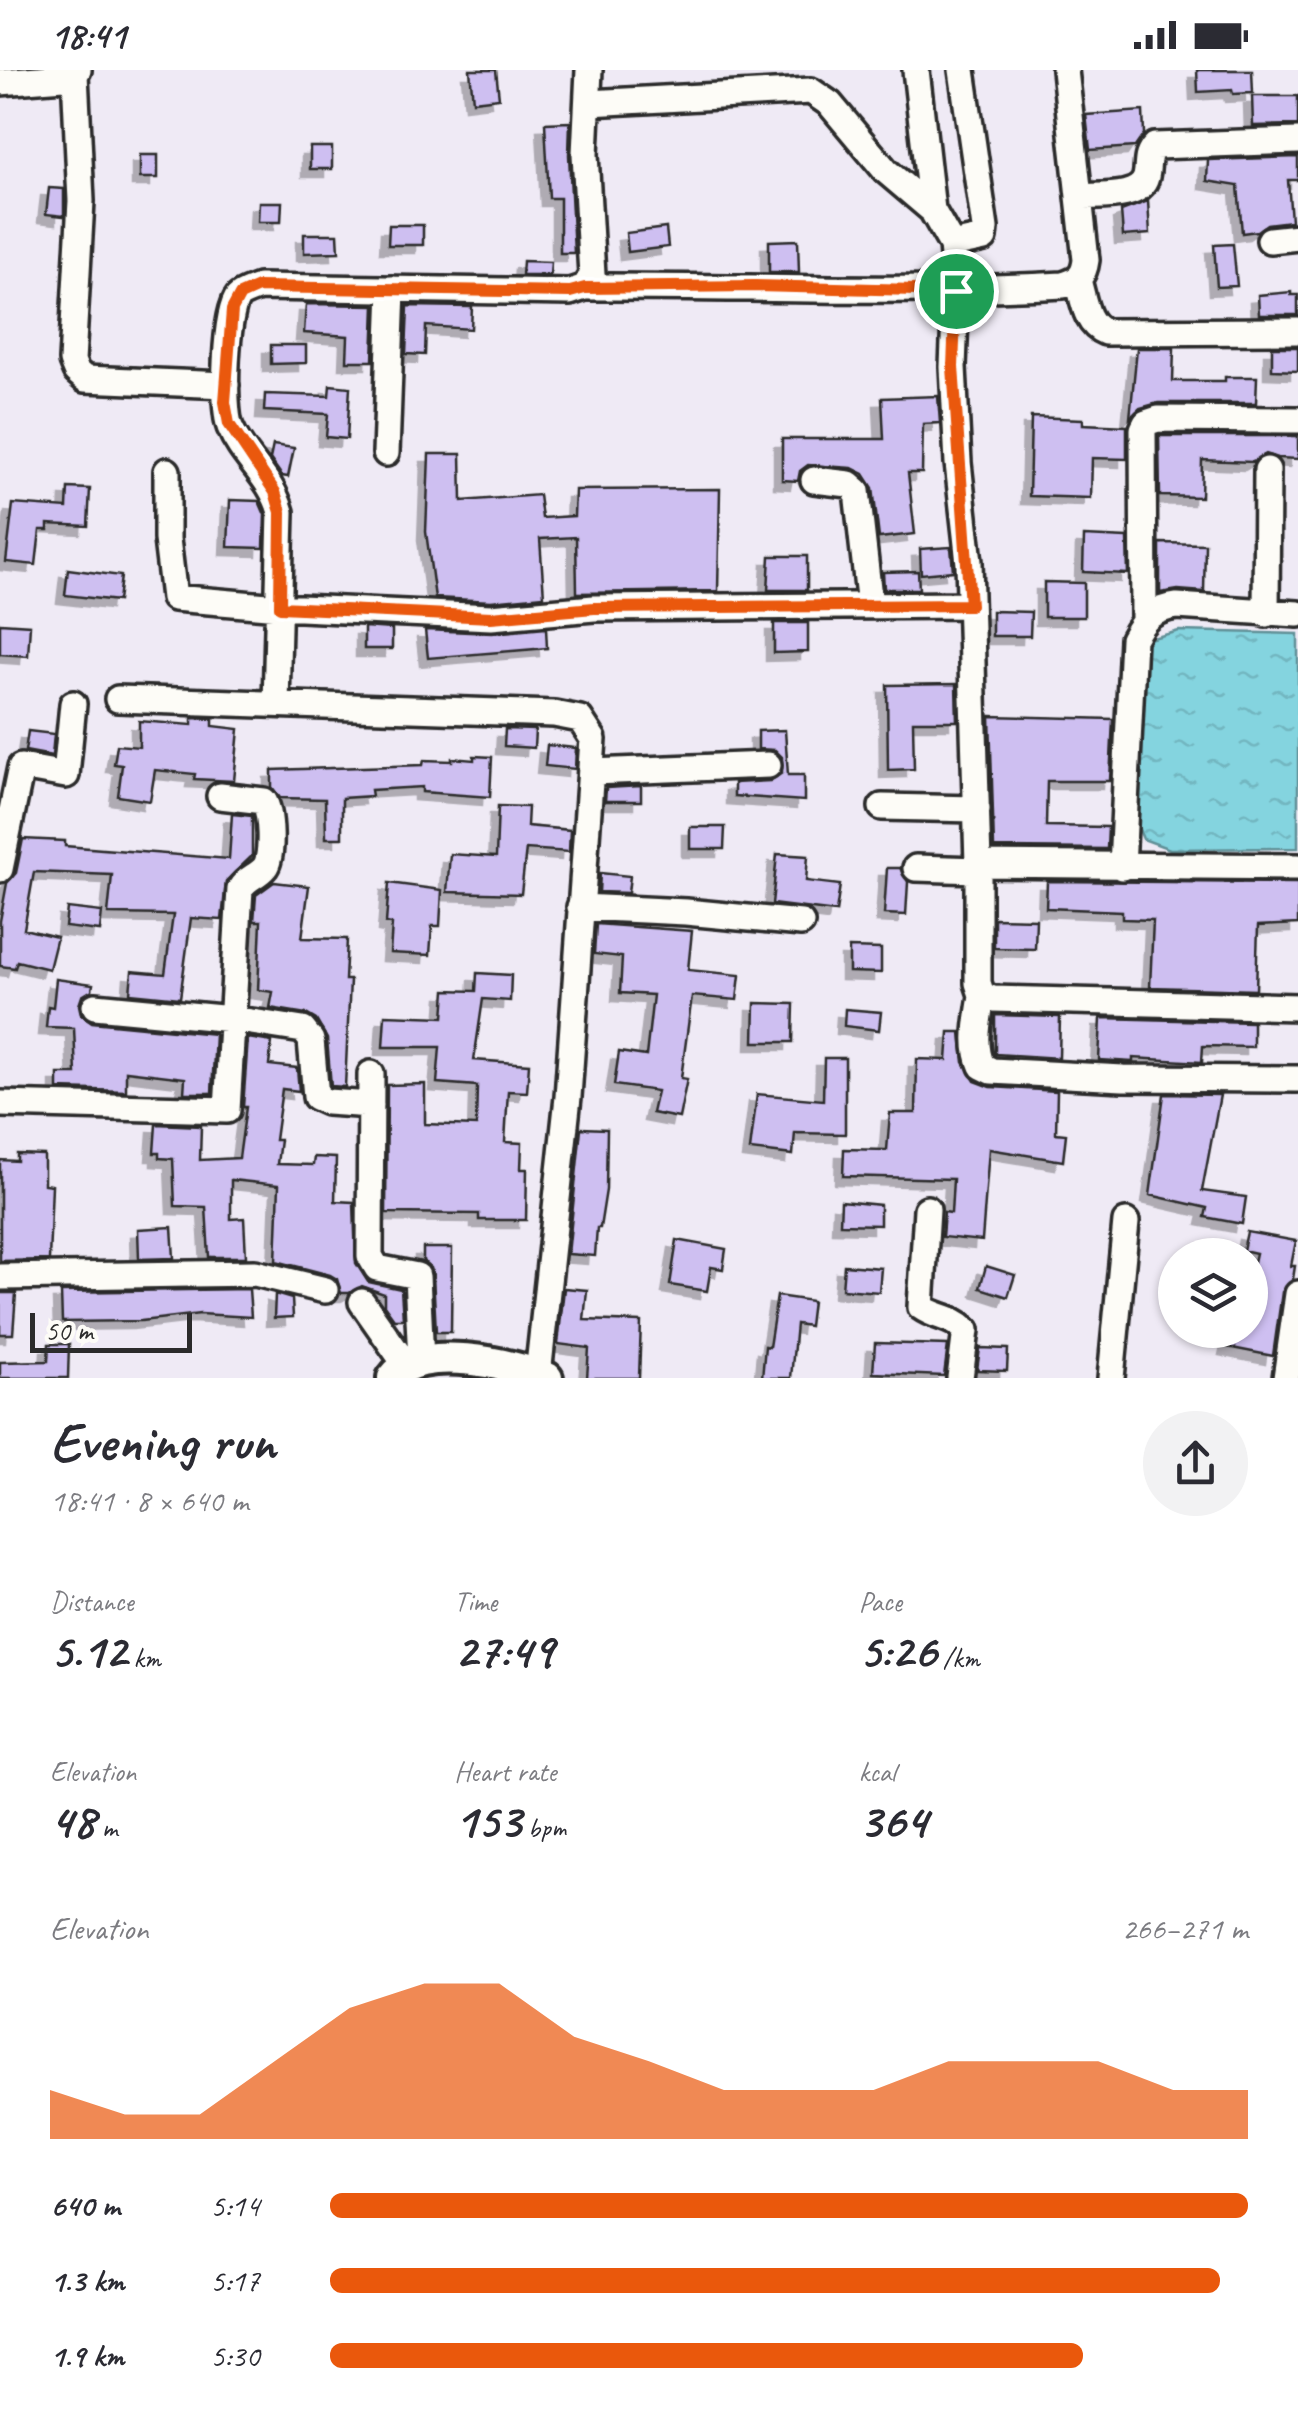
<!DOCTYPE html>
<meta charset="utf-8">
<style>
:root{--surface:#fff;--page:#f2f2f3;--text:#2b2b33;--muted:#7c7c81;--accent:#ea580c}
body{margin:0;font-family:Caveat,sans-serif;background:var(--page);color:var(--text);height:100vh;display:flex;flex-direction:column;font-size:38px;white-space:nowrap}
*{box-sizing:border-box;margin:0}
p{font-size:32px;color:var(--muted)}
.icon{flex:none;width:55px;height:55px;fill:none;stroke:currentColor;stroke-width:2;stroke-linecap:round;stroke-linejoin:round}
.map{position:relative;height:1308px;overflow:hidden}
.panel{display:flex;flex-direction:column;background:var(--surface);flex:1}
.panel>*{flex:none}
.tools{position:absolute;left:1158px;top:1168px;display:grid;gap:20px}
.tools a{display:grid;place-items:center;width:110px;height:110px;border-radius:50%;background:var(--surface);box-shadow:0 2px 8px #0004;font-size:50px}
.scale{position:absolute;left:30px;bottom:25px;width:162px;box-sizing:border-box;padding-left:10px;border:5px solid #2b2b2b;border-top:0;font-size:28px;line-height:35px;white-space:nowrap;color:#2b2b2b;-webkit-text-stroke:8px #fdfcf7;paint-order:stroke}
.pin{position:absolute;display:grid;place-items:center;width:85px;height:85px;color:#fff;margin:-42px;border:5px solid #fff;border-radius:50%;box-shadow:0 2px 10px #0007}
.round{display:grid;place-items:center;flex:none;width:105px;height:105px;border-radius:52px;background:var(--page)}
.head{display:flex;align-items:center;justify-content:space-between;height:170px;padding:0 50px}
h1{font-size:55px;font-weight:700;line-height:75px}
.stats{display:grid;grid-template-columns:repeat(3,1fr);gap:15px;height:170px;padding:10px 50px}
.stats div{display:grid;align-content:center}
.stats b{font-size:50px;font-weight:700}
.stats small{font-size:28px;font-weight:400}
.stats p{font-size:28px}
.chart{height:280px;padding:20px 50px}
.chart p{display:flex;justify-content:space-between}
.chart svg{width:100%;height:180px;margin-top:10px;fill:var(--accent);opacity:.7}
ul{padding:0 50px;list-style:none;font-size:32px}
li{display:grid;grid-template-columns:160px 120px 1fr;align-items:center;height:75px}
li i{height:25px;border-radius:12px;background:var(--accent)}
.status{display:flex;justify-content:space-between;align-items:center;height:70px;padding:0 50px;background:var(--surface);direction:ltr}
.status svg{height:28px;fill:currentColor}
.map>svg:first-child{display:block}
.water{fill:url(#water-ripples);stroke:#609097;stroke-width:2.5}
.building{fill:#cebff1;stroke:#2b2b2b;stroke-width:2.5;filter:url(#shadow)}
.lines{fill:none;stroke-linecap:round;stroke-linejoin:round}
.minor-casing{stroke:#2b2b2b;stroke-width:32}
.tertiary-casing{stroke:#2b2b2b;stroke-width:38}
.minor{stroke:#fdfcf7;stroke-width:25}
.tertiary{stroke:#fdfcf7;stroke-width:30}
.route-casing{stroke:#fff;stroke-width:20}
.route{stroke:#ea580c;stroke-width:12}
</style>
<div class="status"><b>18:41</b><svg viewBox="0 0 49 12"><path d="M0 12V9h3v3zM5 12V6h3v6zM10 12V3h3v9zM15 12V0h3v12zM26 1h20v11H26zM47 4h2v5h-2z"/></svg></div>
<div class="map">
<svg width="1298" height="1308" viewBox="0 0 1298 1308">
<defs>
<pattern id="water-ripples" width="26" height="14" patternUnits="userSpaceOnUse" patternTransform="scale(2.5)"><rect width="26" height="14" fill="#84d4df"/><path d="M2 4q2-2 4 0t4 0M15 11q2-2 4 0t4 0" fill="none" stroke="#72b6c0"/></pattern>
<filter id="shadow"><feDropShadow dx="-8" dy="8" stdDeviation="0" flood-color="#0004"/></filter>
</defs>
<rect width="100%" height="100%" fill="#efeaf5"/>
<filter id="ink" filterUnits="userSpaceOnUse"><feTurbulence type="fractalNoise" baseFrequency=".01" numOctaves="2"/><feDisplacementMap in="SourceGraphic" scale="20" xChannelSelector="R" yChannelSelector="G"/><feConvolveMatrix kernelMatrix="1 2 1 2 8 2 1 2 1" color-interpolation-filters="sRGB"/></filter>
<g filter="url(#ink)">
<!-- water -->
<path class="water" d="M1179,561L1298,564V778L1170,779L1143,769L1128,733L1141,571Z"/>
<!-- building -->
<path class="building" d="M470,0H496L499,28L473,31Z
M1197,0H1252L1253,23L1233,24L1232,20L1198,22Z
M1252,26H1298V55L1253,56Z
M1143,41L1144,64L1135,77L1090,80L1086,45Z
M570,52L569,85L574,183H560V128H549L545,53Z
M310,77H332V99H310Z
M140,85H158V108H140Z
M1298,87V110H1288L1291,151L1267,154L1257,161L1242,163L1238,116L1207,111L1208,90Z
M49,118L64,119V146L46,144Z
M1148,131L1150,164L1123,166L1121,141Z
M259,132H282L281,152H258Z
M389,155H423V175H388Z
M666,158L668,177L628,182L626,163Z
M304,164H338L339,182L304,183Z
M798,170L799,202H769V171Z
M1233,174L1237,216L1217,217L1214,175Z
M523,191L551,192L550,205H522Z
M1291,222V225H1298V245H1259L1258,225Z
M306,234L375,235L373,291H347L348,266L304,263Z
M408,236L472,237L471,259L426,256L425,285L406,284Z
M271,275H306V293L271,294Z
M1272,277H1298V301L1272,300Z
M1137,278H1174L1173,311H1225V307H1257L1256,333H1158L1140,338L1130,348Z
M330,315L350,317L347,369L326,367L328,344L264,341L265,324L329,326Z
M938,326L940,353L923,354L922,403H908L915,464L879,468L873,418L864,404L852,398L808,395L800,401L798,411L782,410V369H884L882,328Z
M1031,347L1083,349V354L1127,356V389L1092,388L1091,428L1029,426Z
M1159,366H1298V389L1278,388L1266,384L1253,392L1202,390L1201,427L1160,426Z
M273,375L294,378L288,407L282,406L270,389Z
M429,384H461L462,431L539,425L542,448L574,446L575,420L720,419L718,521L577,523L576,467L540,469L544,526L491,531L435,528L426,462Z
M68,418L90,419L88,456L48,454V460H40L36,495L6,492L13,434L67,438Z
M230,430L259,431L265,445L264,478L228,477Z
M1084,466L1127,468L1128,504L1083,502Z
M1160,473L1205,474L1204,522L1178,520L1160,523Z
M951,477L953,501L921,504L920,479Z
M770,486H807V520H768Z
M68,499L121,506L118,531L65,525Z
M918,501L919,519H884L883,502Z
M1044,512L1084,513V547H1044Z
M992,541L1031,542L1030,566H992Z
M0,553L30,555L28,586L0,584Z
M774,553H808V582L774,583Z
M364,557L392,559V579H364Z
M546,558L547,578L428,588L425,560L492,563Z
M956,614L957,651H913L914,699L888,700L887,615Z
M990,646L1113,649L1110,711H1047L1046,756L1108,757L1107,779L994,778Z
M192,648L213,649V656L239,659L234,711L194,709L195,704L155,700L150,731L118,726L122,695L114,694L117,675L139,677V651L192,655Z
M505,659L535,660L534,678L504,676Z
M785,660L788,705H804V731L734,726V713L770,711L782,703V687L775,680L758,679V661Z
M28,661L54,664L52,686L25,681Z
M547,675L576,678L575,699L545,696Z
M474,686L492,687L490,727L422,722V717L371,720L372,726L342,728V768H326L325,729L280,728L272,717V700L423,695L424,690L452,691V688L474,690Z
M641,716V731H605L606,718Z
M498,736L528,737L527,756L570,760L569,782L526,779L521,824L447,822L450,784L496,787Z
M232,744L252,746V786L226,811L222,850L191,848L180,928L130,923L132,901L165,904L173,845L108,844L112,805L34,802L24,859L57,867L49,899L17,891L15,898L0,896V851L7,813L16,803L23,769L65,771V776L229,789Z
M690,757H725L724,779H690Z
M777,784L808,786L806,811L840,815L836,842L772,834Z
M887,798H900L908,812L906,845L884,844Z
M600,803L630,806L628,823L599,822Z
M1047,811L1298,813V854L1258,856L1256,920L1150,917L1153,850L1122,849V841L1046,838Z
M274,812L309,816L302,868L347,869L345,910H350L345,1017L331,1016L327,969L316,950L306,944L270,938L273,922L258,920L261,851H254L256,825Z
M389,813L442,820L440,856H432L430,885L390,883L392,854L386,853Z
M67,838L102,842L100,861L65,857Z
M994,848L1036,849L1035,879L994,878Z
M596,854L692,861L688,900L740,905L737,930L692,926L681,1008L687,1009L679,1048L652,1043L657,1021L614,1015L619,982L646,986L653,925L620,923L622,887L594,884Z
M849,878L881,879V903L849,902Z
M477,903L511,905L510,931L483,929L474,990L529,994L527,1022L508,1021L505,1072L522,1073L521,1099H527L526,1150H479V1144L386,1143L387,1015L425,1014V1054L476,1056L477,1016L437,1013L440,977H383L385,945L444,947L446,920L476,921Z
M56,909L93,914L92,920L82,926L79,935L81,944L92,952L215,964L212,1023H184L185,1008L126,1001V1021L58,1019V1004H76L74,958L46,957L48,936L53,937Z
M755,933L794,934L793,972H754Z
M845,939L881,942L879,960L844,956Z
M995,945L1060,947L1059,988L995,984Z
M1101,948L1253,952V977L1203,976L1202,992L1133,988V992L1099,990Z
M949,962H961L964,992L975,1011L991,1017L1057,1021L1056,1063L1066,1064L1063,1091L989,1079L982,1171L942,1167L944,1142L951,1143L953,1109L843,1106L844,1079L887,1080L890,1043H916L917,989L947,990Z
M248,968L272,972L269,995L297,998L299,1021L282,1019L275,1070H280L277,1094L313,1095L314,1087L336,1088L335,1131L354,1132L356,1193L368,1212L401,1219L403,1249H394L384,1235V1224L362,1216L349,1223H341L337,1209L330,1205L276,1191L279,1115L231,1110V1149L244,1148L246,1187H209L206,1137L175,1136L173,1089L159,1088V1083H154L156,1054L201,1056L200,1090L239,1088L246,1037H243Z
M824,988H845V1064L795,1063L793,1085L750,1080L757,1024L823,1030Z
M1164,1024L1220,1025L1202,1121L1246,1127L1242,1154L1205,1147L1207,1138L1150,1125Z
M581,1058L607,1059L606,1120L600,1158H597L595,1186L568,1184Z
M17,1084L44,1085V1114L52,1115L49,1190L0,1191V1090L17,1091Z
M841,1131L880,1135V1155L840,1154Z
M172,1157L174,1188L139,1189L138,1159Z
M1247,1162L1296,1171L1291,1196H1295L1293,1209L1282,1222L1273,1286L1227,1277L1231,1260H1250V1210L1256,1183L1243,1180Z
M677,1170L726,1179L723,1199L711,1197L707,1221L670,1215Z
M423,1178H452L451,1262H436L433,1205L431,1198L423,1191Z
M844,1195L881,1198L879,1222L842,1219Z
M986,1196L1015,1205L1008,1227L980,1218Z
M564,1218L587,1220L584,1250L641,1252L639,1308H587L589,1278L558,1274Z
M249,1219L251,1247L200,1244L141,1251L62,1252L61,1222Z
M0,1223H16L13,1264H0Z
M275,1224L292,1229L293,1247L274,1248Z
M777,1226L812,1231L809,1256L796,1254L791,1308H762L765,1276L769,1277Z
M875,1273L948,1275L944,1306L873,1303Z
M49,1274H69L68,1308H0V1292L48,1291Z
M980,1278L1008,1279L1007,1301L977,1300Z"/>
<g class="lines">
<defs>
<path id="minor" d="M916,0L932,140L952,175L956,221L953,297L958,393L969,492L978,794L1298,797
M75,4L81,131L72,291L76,301L85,309L226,315
M0,12L64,7L78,0
M589,33L811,21L830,34L886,101L932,140
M1079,127C1098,125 1140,130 1146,107C1149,94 1145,86 1155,76L1298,71
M1270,170L1298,167
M952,175L984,168L985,158L962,0
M1078,210C1084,230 1085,254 1105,262L1298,261
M585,217C744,216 904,224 1063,215C1079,210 1084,206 1086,190L1065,0
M386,383L392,219
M167,401V469L174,528L279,537L491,547L594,538L970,535
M814,410L849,414L857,421L870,536
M1266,544L1267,400
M1144,549L1143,359L1146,353L1158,349L1298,350
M118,629L554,644L580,649L593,669L568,1027L538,1305
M276,634L281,442C271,406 243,389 230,357C222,337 225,243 238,227C243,222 252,220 259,217L570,222L585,217L592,205L585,84L589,0
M592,702L768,695
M882,737L977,739
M978,794V913L982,925L993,929L1298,937
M1122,797L1133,569C1144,548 1153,539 1177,536L1298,544
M916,798L978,800
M0,799L21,697L66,705L73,634
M580,837L686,842L801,853
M982,925C979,949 972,973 982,996L992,1001L1123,1008L1298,1009
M95,936L232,949L303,960L311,970L316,1027L327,1032L371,1035
M371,1004L370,1186L377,1198L417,1206L421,1291
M0,1034L227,1040L240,819C247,807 257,807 265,797C273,786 271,742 264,731L220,726
M927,1139L921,1237C936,1248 952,1246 966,1260L960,1308
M0,1207L255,1203L325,1220
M362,1232L406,1295
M1111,1308L1126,1152
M1286,1308L1298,1224"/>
<path id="tertiary" d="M393,1308C418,1272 512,1294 547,1308"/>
</defs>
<!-- minor casing -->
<use href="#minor" class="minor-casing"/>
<!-- tertiary casing -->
<use href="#tertiary" class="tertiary-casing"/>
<!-- minor -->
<use href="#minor" class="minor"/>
<!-- tertiary -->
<use href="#tertiary" class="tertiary"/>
</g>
</g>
<g class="lines" filter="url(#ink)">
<defs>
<path id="route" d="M755,216L956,221L953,297L970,535L594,538L491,547L280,537L281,442L275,422L229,354L225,332L232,240L240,225L258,217L570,222L585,218Z"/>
</defs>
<!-- route casing -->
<use href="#route" class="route-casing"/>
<!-- route -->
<use href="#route" class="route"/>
</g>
</svg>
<div class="tools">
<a><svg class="icon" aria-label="layers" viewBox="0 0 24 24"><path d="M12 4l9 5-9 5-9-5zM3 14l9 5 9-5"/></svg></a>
</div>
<div class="scale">50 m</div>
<div class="pin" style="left:956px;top:221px;background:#1e9e55"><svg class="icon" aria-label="arrive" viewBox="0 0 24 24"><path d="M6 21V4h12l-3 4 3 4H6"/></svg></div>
</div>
<section class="panel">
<div class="head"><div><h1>Evening run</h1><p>18:41 · 8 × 640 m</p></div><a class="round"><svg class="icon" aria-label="share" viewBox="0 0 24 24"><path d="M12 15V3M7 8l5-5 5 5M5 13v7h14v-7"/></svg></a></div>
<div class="stats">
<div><p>Distance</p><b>5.12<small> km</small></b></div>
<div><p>Time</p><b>27:49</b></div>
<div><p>Pace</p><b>5:26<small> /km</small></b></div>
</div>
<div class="stats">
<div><p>Elevation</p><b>48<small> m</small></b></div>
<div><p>Heart rate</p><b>153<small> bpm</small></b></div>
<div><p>kcal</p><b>364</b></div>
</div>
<div class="chart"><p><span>Elevation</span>266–271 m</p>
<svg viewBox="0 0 160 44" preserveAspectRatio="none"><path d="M0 44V32L10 38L20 38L30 25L40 12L50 6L60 6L70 19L80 25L90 32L100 32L110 32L120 25L130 25L140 25L150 32L160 32V44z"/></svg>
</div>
<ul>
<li><b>640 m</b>5:14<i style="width:100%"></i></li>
<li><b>1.3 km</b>5:17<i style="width:97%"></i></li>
<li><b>1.9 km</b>5:30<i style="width:82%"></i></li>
</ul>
</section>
